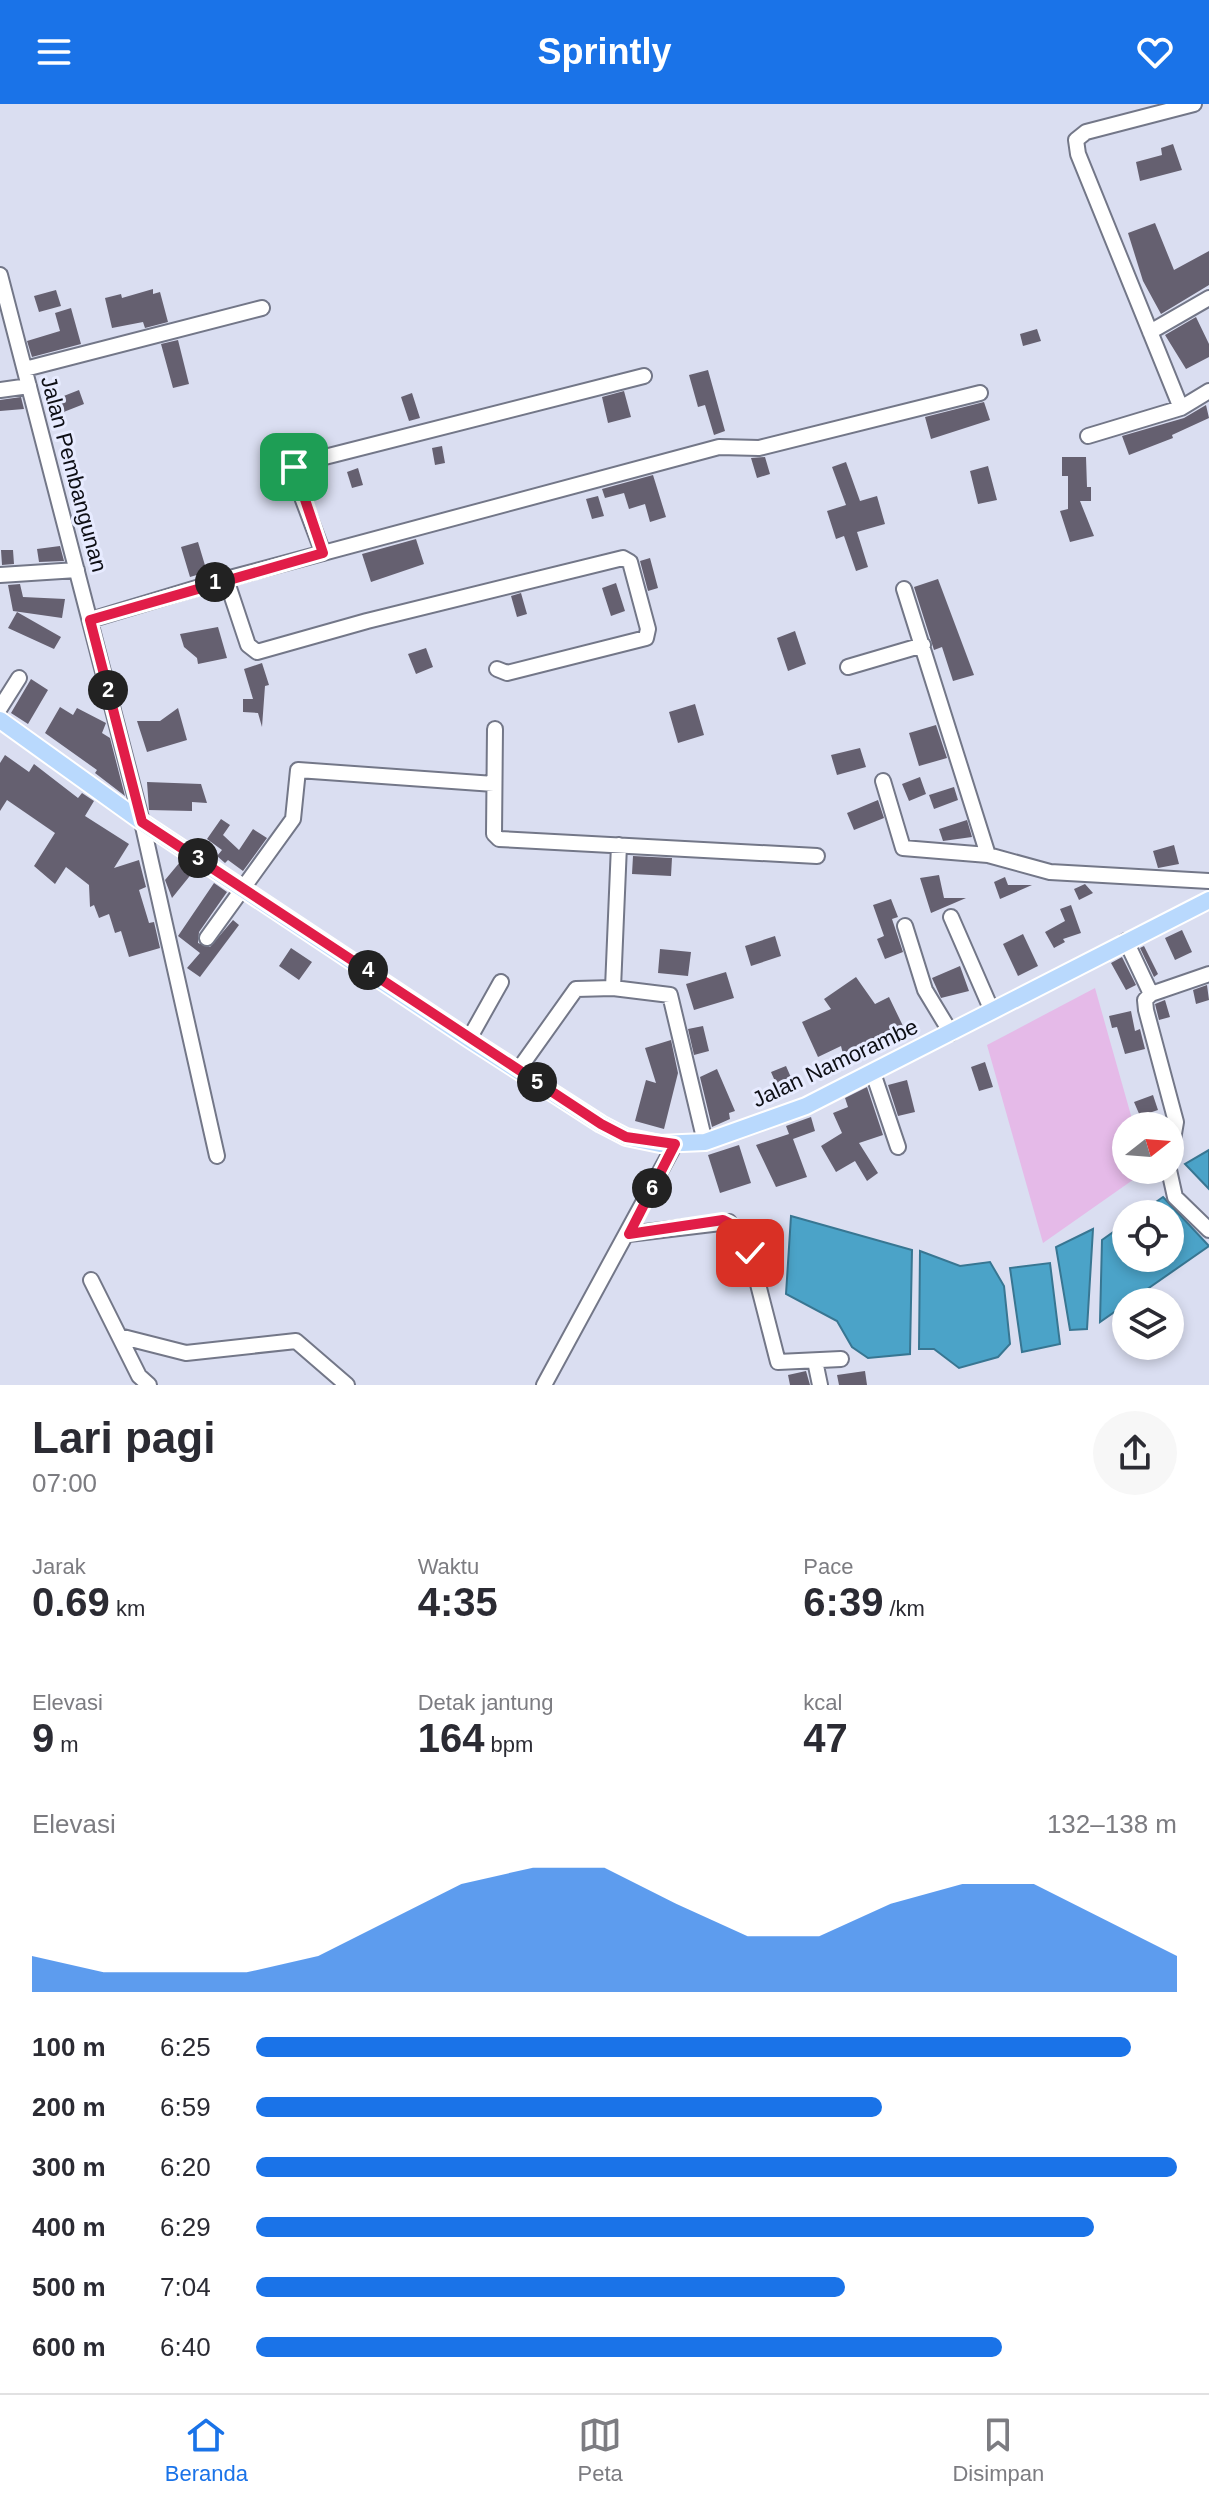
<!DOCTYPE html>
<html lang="id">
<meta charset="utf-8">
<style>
:root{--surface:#fff;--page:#f7f7f7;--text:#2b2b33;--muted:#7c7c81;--line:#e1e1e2;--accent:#1a73e8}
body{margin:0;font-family:Arial,sans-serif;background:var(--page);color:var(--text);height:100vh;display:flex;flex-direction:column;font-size:30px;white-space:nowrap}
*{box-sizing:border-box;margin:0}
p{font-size:26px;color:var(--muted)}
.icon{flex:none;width:44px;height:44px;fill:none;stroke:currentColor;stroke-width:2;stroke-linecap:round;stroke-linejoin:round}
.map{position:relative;height:1281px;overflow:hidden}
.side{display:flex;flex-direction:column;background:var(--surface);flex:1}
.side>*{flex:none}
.needle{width:52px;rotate:73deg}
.fabs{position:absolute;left:1112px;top:1008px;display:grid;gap:16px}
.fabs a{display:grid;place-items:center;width:72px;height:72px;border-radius:50%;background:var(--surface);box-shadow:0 4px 12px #0003;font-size:40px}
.pin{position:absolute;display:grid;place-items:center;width:68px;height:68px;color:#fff;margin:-34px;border-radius:16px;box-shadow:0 4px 12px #0006}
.km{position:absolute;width:40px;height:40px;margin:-20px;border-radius:50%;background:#222;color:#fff;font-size:22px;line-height:40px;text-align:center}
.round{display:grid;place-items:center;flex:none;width:84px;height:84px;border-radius:42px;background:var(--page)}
.summary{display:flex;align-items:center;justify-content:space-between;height:136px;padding:0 32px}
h1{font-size:44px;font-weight:700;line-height:60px}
.stats{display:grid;grid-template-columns:repeat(3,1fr);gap:12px;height:136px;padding:8px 32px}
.stats div{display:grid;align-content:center}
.stats b{font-size:40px;font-weight:700}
.stats small{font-size:22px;font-weight:400}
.stats p{font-size:22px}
.chart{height:224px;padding:16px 32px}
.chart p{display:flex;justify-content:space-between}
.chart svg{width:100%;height:144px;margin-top:8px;fill:var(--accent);opacity:.7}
ul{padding:0 32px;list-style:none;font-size:26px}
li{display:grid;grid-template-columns:128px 96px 1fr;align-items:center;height:60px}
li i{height:20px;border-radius:10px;background:var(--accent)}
header{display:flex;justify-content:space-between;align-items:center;height:104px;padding:0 32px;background:var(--accent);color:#fff;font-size:36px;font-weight:700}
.tab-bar{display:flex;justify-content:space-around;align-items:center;height:112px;border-top:2px solid var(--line);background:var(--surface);font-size:22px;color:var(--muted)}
.tab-bar a{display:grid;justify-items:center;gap:4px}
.tab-bar .on{color:var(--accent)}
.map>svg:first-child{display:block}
.green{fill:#e5bae8}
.water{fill:#4ba3c8;stroke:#387692;stroke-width:2}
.building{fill:#656070}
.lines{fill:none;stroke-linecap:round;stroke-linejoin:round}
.minor-casing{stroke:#737788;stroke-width:18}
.major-casing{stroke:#fff;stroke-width:20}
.minor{stroke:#fff;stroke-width:14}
.major{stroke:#b9d9fd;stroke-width:16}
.route-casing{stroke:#fff;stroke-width:16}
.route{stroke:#e11d48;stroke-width:10}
.labels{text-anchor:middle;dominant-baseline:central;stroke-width:6;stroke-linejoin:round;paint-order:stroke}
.street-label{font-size:22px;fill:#0d0e14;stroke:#e7ebff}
</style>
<header><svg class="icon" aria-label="menu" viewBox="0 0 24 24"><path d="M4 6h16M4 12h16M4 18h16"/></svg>Sprintly<svg class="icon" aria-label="heart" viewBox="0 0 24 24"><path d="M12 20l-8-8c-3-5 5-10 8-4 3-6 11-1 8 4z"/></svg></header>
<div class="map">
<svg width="1209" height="1281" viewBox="0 0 1209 1281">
<rect width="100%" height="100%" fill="#dadef1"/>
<!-- green -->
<path class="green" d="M1095,884L1134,1022H1126V1066H1147L1043,1139L987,941Z"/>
<!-- water -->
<path class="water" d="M1209,1046V1085L1185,1060Z
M1163,1093L1209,1142L1100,1218L1102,1136L1126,1119V1154H1170V1110H1139Z
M791,1112L912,1146L910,1250L868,1254L852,1243L837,1217L786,1190Z
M1093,1125L1087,1225L1070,1226L1056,1143Z
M920,1147L960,1162L990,1158L1004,1182L1010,1240L998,1253L959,1264L934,1245H919Z
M1050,1159L1060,1240L1022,1248L1010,1164Z"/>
<!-- building -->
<path class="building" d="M1173,40L1182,66L1140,77L1136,58L1162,51L1161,44Z
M1155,119L1174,166L1209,147V181L1161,210L1143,177L1128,129Z
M153,185V190L160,188L168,218L145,224L143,218L112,224L105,194L121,190L122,194Z
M56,186L61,202L39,208L34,192Z
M71,204L81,240L32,253L27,237L60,227L55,209Z
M1196,213L1209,240V253L1186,265L1165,231Z
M1037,225L1041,237L1023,242L1020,230Z
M178,236L189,280L173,284L161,240Z
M708,266L725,327L714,331L705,301L698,303L689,271Z
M79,286L84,300L56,311L51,297Z
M624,287L631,313L608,319L602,293Z
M412,289L420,314L409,317L401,293Z
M21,293L24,305L0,307V296Z
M984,298L990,316L931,335L925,313Z
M1206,301L1209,314L1172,331L1173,334L1129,351L1122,332L1184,314Z
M442,342L445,359L435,361L432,344Z
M765,353L770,370L757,374L751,354Z
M1062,353H1086L1087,383H1091V397H1080L1094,432L1070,438L1060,407L1068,405V372H1062Z
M846,358L860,397L877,392L885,420L857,428L868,463L856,467L844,432L836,435L827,407L846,401L832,363Z
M988,362L997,396L978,400L970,367Z
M358,364L363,381L352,384L347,368Z
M653,371L666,413L650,418L645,400L629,405L624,389L605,394L602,385Z
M598,392L604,412L592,415L586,395Z
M416,435L424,460L371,478L362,450Z
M198,438L207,468L190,473L181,443Z
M60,442L64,457L39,458L37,445Z
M1,446H13L14,460L2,461Z
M650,454L658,484L648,487L640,457Z
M938,475L974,571L953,577L942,543L934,546L914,483Z
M616,479L625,507L611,512L602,484Z
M20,480L23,493L65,495L62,514L13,507L8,481Z
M521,489L527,510L517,513L511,492Z
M17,508L61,533L54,545L8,524Z
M218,523L227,554L198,560L197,554L184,543L180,530Z
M795,527L806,560L788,567L777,534Z
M426,544L433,563L416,570L408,550Z
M262,559L269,581L265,582L262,623L258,609L243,608V595H253L244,565Z
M31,575L48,586L28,620L11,609Z
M695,600L704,631L678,639L669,608Z
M60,603L73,611L77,604L106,619L102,629L110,634L125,692L95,669L97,666L45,629Z
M178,604L187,636L147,648L137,617H160Z
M936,621L947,654L919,662L909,629Z
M860,644L866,663L837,671L831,651Z
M5,651L29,668L34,660L78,694L82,689L94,697L85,712L129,740L114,764L139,756L146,783L139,786L149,819L154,818L160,844L129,853L121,827L115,829L109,810L99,814L94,801L90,803L89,781L66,763L55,780L34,762L55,729L7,696L0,707V659Z
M920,673L926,690L909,697L902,680Z
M147,678L201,680L207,699L192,698V707L149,706Z
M954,683L958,696L934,705L929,691Z
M878,696L884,714L854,726L847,709Z
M221,715L230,721L223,731L239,746L253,725L267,734L243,767L228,756L225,759L217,752L222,746L207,735Z
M967,716L972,733L943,737L939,725Z
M1174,741L1179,760L1158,764L1153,747Z
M633,752L672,754L671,772L632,770Z
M180,758L193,768L172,794L165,776Z
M939,771L944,794H966L931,809L920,774Z
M1005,773L1008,781H1032L1000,795L994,778Z
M214,779L227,788L199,828L198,839L210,843L233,816L239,821L200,873L187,864L200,849L178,832Z
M1085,780L1093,789L1079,796L1074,785Z
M891,795L898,813L892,815L903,848L885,855L877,835L884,832L873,801Z
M1071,801L1081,829L1063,835L1065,838L1054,844L1045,828L1065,817L1060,805Z
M1182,826L1192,848L1175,856L1165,834Z
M1023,830L1038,862L1018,872L1003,840Z
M775,832L781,852L751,862L745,842Z
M1144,842L1158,870L1154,873L1140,844Z
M291,844L312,858L299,876L279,862Z
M660,845L691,848L688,872L658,869Z
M1122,853L1136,881L1126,886L1111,859Z
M960,862L969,887L941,894L932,874Z
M726,868L734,894L694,906L686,880Z
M856,873L875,900L889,893L903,922L843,950L841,942L818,953L802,918L831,905L824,895Z
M1207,881L1209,896L1196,900L1193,886Z
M1165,896L1170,913L1159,916L1155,900Z
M1131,907L1135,927L1140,925L1145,945L1125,950L1117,923L1112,924L1109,912Z
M703,922L709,947L694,951L688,925Z
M671,936L678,969L664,1025L635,1017L646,976L656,979L645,944Z
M985,958L993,983L979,987L971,963Z
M786,962L796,985L781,991L771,968Z
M717,965L735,1007L729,1009L730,1015L712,1023L700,973Z
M907,976L915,1008L898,1012L888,981Z
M867,983L883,1031L859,1039L878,1069L867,1077L855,1057L836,1068L821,1042L842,1029L833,1009L848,1003L845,994Z
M1153,991L1158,1006L1140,1012L1134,998Z
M811,1013L815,1027L793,1035L807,1073L776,1083L756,1041L789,1030L786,1022Z
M739,1041L751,1079L720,1089L708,1051Z
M806,1267L810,1281H790L788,1271Z
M865,1267L867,1281H839L837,1271Z"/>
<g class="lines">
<defs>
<path id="minor" d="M0,171L142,718L217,1052
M1150,228L1209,194
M25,265L262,204
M0,286L29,282
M1181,304L1078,50L1076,36L1086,28L1194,0
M1088,332L1181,304L1209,287
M323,449L294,372V363L301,359L644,272
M0,471L77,466
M226,475L248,541L257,548L367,517L623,454L630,458L648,525L646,534L507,569L497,565
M904,485L988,751L1050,768L1209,777
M90,516L226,475L719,343L759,344L980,289
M848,563L923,541
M0,604L19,574
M495,625L494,730L499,735L817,752
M883,677L903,744L988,751
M951,813L992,907
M905,822L925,886L951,929
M207,834L293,715L298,666L494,680
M1126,837L1151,890L1145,896L1146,906L1176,1018L1170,1053
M613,884L619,741
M1151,890L1209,870
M469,935L501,878
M519,965L576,885L613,884L670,891L705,1038
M873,969L898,1043
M1169,1066L1175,1093L1209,1126
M629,1130L729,1118L750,1149L778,1258L841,1255
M91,1176L139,1272L149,1281
M119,1232L186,1249L296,1237L347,1281
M815,1257L820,1281
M544,1281L675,1040"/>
<path id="major" d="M0,616L142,718L469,935L601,1020L626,1033L660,1040L705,1038L806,1002L1209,796"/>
</defs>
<!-- minor casing -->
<use href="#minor" class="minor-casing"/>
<!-- major casing -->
<use href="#major" class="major-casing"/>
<!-- minor -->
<use href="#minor" class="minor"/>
<!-- major -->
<use href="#major" class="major"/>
</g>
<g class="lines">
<defs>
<path id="route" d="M294,363L323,449L90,516L142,718L601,1020L626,1033L675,1040L629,1130L723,1116L735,1122L750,1149"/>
</defs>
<!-- route casing -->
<use href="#route" class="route-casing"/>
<!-- route -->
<use href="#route" class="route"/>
</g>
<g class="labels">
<!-- street labels -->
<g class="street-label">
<text transform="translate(74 370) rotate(75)">Jalan Pembangunan</text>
<text transform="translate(835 959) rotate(-25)">Jalan Namorambe</text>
</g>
</g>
</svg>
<div class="fabs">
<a><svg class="needle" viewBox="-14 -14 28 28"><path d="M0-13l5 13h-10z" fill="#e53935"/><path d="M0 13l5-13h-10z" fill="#7c7c81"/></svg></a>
<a><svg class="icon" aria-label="locate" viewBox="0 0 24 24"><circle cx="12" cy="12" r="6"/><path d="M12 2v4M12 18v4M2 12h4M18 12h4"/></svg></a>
<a><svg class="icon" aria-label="layers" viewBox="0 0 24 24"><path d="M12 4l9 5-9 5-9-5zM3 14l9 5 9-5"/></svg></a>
</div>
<div class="pin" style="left:294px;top:363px;background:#1e9e55"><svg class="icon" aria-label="arrive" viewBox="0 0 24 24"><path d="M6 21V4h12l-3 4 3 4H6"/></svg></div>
<div class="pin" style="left:750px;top:1149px;background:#d93025"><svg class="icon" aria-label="check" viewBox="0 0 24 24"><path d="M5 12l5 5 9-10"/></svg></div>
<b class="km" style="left:215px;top:478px">1</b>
<b class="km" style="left:108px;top:586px">2</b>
<b class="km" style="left:198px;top:754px">3</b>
<b class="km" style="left:368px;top:866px">4</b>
<b class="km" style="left:537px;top:978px">5</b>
<b class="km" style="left:652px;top:1084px">6</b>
</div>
<section class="side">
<div class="summary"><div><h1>Lari pagi</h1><p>07:00</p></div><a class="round"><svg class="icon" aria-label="share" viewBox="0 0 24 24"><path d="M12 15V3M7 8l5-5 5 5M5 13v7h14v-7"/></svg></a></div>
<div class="stats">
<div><p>Jarak</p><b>0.69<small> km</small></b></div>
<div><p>Waktu</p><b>4:35</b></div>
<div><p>Pace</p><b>6:39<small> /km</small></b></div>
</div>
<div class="stats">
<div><p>Elevasi</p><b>9<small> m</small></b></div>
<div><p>Detak jantung</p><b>164<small> bpm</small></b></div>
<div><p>kcal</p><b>47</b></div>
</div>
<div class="chart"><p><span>Elevasi</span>132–138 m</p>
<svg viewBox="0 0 160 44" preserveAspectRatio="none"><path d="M0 44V33L10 38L20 38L30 38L40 33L50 22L60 11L70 6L80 6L90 17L100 27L110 27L120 17L130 11L140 11L150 22L160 33V44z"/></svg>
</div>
<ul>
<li><b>100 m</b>6:25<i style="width:95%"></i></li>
<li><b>200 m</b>6:59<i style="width:68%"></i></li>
<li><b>300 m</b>6:20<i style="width:100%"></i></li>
<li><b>400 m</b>6:29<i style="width:91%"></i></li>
<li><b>500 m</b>7:04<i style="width:64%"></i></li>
<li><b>600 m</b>6:40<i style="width:81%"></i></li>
</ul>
</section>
<nav class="tab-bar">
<a class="on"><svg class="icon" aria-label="home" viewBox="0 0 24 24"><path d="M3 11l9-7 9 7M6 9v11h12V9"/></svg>Beranda</a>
<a><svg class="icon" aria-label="map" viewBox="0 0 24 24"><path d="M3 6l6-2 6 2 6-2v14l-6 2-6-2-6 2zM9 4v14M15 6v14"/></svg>Peta</a>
<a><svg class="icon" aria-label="saved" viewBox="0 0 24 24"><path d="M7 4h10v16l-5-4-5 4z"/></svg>Disimpan</a>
</nav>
